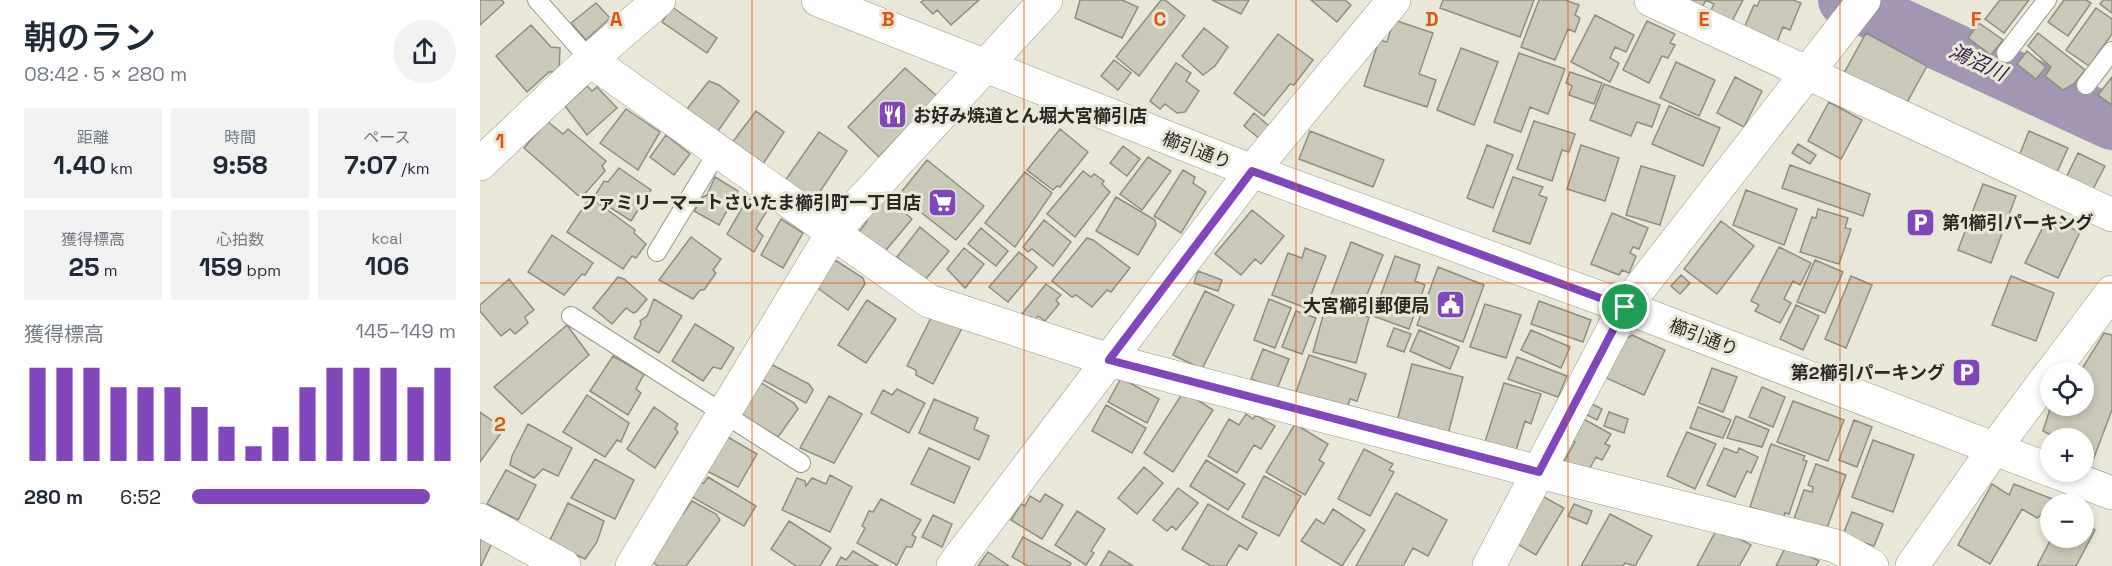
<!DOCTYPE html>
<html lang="ja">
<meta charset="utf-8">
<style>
:root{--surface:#fff;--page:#f2f2f3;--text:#1f2937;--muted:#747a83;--accent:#8246bc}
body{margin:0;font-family:"Space Grotesk","Noto Sans JP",sans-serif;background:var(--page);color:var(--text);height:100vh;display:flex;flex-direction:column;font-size:22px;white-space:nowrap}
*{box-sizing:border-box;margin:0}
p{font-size:20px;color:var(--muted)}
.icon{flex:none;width:33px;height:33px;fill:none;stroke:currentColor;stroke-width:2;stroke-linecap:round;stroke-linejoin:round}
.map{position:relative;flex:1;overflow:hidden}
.sheet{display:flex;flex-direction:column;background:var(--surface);width:480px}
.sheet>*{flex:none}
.fabs{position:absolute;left:1560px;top:362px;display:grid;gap:12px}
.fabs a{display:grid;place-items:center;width:54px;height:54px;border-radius:50%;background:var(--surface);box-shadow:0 3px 9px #0003;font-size:30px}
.pin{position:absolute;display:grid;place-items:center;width:51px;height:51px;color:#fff;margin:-26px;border:3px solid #fff;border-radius:50%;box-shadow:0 2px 6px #0007}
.round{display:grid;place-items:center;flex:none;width:63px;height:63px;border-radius:32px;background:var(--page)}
.head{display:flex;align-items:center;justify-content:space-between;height:102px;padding:0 24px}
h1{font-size:33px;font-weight:600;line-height:45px}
.figures{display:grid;grid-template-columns:repeat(3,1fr);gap:9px;height:102px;padding:6px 24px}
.figures div{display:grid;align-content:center;border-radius:0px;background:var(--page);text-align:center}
.figures b{font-size:26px;font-weight:600}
.figures small{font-size:16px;font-weight:400}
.figures p{font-size:16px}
.chart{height:168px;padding:12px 24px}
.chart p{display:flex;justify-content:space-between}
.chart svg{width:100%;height:108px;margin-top:6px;stroke:var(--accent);stroke-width:6}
ul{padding:0 24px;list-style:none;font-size:20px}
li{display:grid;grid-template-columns:96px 72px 1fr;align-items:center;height:45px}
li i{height:15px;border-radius:8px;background:var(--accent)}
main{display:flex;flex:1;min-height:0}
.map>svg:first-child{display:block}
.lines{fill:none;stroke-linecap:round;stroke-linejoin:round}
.river{stroke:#a396b4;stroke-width:54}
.building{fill:#cac9b9;stroke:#8e8e7f;stroke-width:1.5}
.lane-casing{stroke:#989888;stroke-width:20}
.street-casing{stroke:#989888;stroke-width:34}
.secondary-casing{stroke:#989888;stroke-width:34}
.lane{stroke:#fff;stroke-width:18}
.street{stroke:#fff;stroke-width:33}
.secondary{stroke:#fff;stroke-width:33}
.route-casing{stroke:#fff;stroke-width:12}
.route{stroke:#8246bc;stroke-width:8}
.grid{fill:none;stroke:#de560d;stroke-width:1.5;stroke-opacity:0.55}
.labels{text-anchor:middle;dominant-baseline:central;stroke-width:6;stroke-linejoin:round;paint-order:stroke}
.poi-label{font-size:18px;font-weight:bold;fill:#282721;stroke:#e9e8d8;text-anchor:end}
.street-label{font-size:18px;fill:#282721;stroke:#e9e8d8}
.water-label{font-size:20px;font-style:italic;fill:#321e47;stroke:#e9e8d8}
.grid-label{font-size:20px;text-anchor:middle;font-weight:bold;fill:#de560d;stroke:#e9e8d8;stroke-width:6;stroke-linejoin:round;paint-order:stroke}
</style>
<main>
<section class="sheet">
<div class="head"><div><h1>朝のラン</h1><p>08:42 · 5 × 280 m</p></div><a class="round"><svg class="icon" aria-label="share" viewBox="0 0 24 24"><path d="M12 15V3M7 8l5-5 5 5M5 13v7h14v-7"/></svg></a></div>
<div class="figures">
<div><p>距離</p><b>1.40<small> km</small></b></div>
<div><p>時間</p><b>9:58</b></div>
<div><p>ペース</p><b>7:07<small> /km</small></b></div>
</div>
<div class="figures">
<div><p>獲得標高</p><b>25<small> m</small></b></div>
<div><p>心拍数</p><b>159<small> bpm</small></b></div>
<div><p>kcal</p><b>106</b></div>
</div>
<div class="chart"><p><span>獲得標高</span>145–149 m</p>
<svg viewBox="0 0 160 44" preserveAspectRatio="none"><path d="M5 44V6M15 44V6M25 44V6M35 44V14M45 44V14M55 44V14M65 44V22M75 44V30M85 44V38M95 44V30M105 44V14M115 44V6M125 44V6M135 44V6M145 44V14M155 44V6"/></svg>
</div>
<ul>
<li><b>280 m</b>6:52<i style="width:90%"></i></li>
</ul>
</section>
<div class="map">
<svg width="1632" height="566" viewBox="0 0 1632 566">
<rect width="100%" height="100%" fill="#e9e8d8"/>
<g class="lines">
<!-- river -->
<path class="river" d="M1365,0L1632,123"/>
</g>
<!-- building -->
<path class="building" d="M0,0H22L24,3L0,25Z
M444,0H499L471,25L457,10L453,14L441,2Z
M600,0H642L658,7L642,38L595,18Z
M681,0H685L705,16L659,76L636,57Z
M732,0H769L761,14Z
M831,0H865L871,5L857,22Z
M963,0H1054L1040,37L960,8Z
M1059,0H1085L1099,5L1095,15L1100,18L1095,32L1088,29L1075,60L1041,47Z
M1207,0H1263L1251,23L1230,12L1234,4L1226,0L1222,8Z
M1280,0H1313L1321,3L1310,30L1303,27L1297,42L1264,28L1274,5L1277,6Z
M1520,0H1549L1524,33L1505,19Z
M1584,0H1606L1611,3L1588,36L1568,22Z
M1623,0H1632V13L1620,4Z
M116,3L130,18L106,40L91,23Z
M192,7L237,38L227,53L182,22Z
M1616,8L1632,19V34L1609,66L1586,50Z
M1115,15L1154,35L1146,52L1135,47L1130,58L1139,63L1130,82L1091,62Z
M914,20L953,33L939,74L956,80L947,107L884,86L899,40L907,42Z
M1167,21L1195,34L1190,43L1195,45L1188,58L1182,56L1169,83L1143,70Z
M1499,23L1523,40L1511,55L1488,38Z
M51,25L71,47L80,48L79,72H69L47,92L16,56Z
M724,28L748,47L735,66L723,75L702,56Z
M1386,33L1447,66L1425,106L1364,73Z
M1558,33L1605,70L1594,84L1583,90L1565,76L1571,67L1548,46Z
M798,34L833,60L814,85L810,84L784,116L754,93Z
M981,48L1018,62L994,125L957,110Z
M1547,51L1566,67L1556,79L1537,64Z
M1039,53L1085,69L1068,114L1050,107L1041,132L1014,122Z
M634,60L651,73L638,90L621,76Z
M1196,62L1235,80L1219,116L1180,98Z
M696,63L711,73L706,81L719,91L705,112L697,113L685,104L680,109L670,101Z
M425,68L457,96L399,157L368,127Z
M1090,72L1122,83L1114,104L1089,95L1092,86L1086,83Z
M1255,77L1282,91L1264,127L1237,113Z
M1632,77V105L1618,95Z
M229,81L239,85L259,101L236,134L203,114Z
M1124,84L1180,105L1172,127L1157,122L1151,136L1110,120Z
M107,86L112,91L117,87L137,108L107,135L85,106Z
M1349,102L1382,120L1361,159L1328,141Z
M1189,106L1240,128L1223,166L1172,144Z
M146,109L180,132L158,170L120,143Z
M276,111L304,132L281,167L248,148Z
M774,113L789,126L780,139L764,126Z
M67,121L83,134L88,129L126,161L122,166L125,171L101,198L44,148Z
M1054,121L1095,134L1089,152L1082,150L1072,181L1037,169Z
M580,129L608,152L580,187L577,186L573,190L547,170Z
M830,131L904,160L893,187L819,159Z
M1549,131L1588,148L1577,172L1539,156Z
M339,132L367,151L331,205L302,185Z
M186,135L210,154L194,175L170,157Z
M1318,144L1336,155L1330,164L1312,153Z
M1007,145L1033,155L1013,208L987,198Z
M1101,145L1139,158L1125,201L1087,189Z
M643,146L660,159L647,176L630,163Z
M1598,153L1625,166L1612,191L1586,178Z
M668,157L691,171L662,210L640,194Z
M447,160L504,206L476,240L419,195Z
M1310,165L1390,194L1383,216L1302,188Z
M1161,166L1195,176L1180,225L1146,215Z
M139,168L171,190L151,221L114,197L124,181L128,182Z
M703,170L715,177L713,183L726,192L701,233L674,216Z
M603,171L611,177L614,174L624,181L622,184L630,192L595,237L567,214Z
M545,172L572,193L535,247L505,223Z
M235,177L258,191L239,225L214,211L223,197L227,195Z
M1033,177L1063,187L1059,195L1067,198L1050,244L1013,231Z
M1503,184L1536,196L1511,263L1478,250Z
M1266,190L1317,209L1304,245L1253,225Z
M404,195L432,219L401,256L376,236L387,221L385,218Z
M110,197L155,230L154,233L166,244L156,258L152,256L143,269L87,232Z
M636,197L675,220L676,225L658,255L616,231Z
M268,198L288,209L276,229L283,236L274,252L247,234Z
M1338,209L1368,218L1365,228L1371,229L1359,264L1320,252L1332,217L1336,218Z
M772,210L804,236L781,264L775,259L761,275L735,254Z
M1132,213L1168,228L1159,249L1153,247L1150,253L1156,256L1149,273L1142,270L1139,275L1111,264Z
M1568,217L1600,232L1578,278L1545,263Z
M301,219L323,233L303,268L281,255Z
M564,220L591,242L573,266L552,249L548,252L543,247Z
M1241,221L1274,246L1237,294L1204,269Z
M440,227L469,251L445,280L417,257Z
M501,228L528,251L516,266L488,244Z
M72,235L113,263L105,275L102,274L84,295L48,272Z
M211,237L241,259L233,270L236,273L224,290H220L213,299L179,280Z
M607,238L613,240L650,268L631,292L627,290L612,307L596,295L592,297L572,281Z
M871,242L903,255L880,312L849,300Z
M1299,247L1331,263L1320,285L1313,281L1304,299L1311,303L1300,323L1275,311L1279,305L1271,301Z
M484,248L504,264L485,288L467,269Z
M825,248L846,256L826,308L792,295L808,253L822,258Z
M539,252L557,267L528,302L509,287Z
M915,256L940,265L935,281L945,285L929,329L893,316Z
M355,260L383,278L385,284L368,310L332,284Z
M1335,260L1363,272L1345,313L1317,302Z
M958,267L1004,285L983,342L937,325Z
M718,271L742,280L738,291L714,283Z
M1201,275L1210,283L1200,294L1191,286Z
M1371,276L1392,285L1366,348L1345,339Z
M1531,276L1574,293L1556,341L1512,325Z
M138,277L144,279L167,299L156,312L153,313L146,308L132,324L113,308Z
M29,279L54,310L45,317L48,323L35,334L30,329L21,336L0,311V305Z
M566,284L581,295L576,300L579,304L565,321L558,316L555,320L551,317L547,319L542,314Z
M725,291L754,305L722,369L693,355Z
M174,299L202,316L179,353L154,338L161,324L160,321L167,316Z
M789,299L811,308L795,348L774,340Z
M387,300L416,319L386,363L358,345Z
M1059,301L1111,320L1103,342L1051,324Z
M1005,304L1041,315L1026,358L990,347Z
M846,305L889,317L876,363L833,352Z
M1316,305L1339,316L1323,350L1300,339Z
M816,311L836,318L822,354L802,347Z
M453,314L482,328L453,384L436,375V370L427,366Z
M215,324L254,348L241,369L233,367L223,381L192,361Z
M87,325L109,355L42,414L14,387Z
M914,328L931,334L924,352L907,346Z
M939,330L979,347L970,369L930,351Z
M1051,330L1090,347L1081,368L1041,350Z
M1624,333L1632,335V410L1613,460L1604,456V438H1576L1563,431L1571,406L1586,411L1588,405H1604V372H1600Z
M1152,335L1185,350L1164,395L1124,377L1141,342Z
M783,349L809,359L797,389L771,379Z
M829,355L886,374L877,401L870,399L865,415L814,398Z
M133,356L164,374L156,389L161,393L148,415L110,391Z
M1037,357L1087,376L1078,397L1028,379Z
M283,360L329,384L333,390L326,403L279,378Z
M932,364L983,377L966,442L915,429Z
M1232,368L1257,377L1243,412L1219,403Z
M273,378L314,403L318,409L298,437L258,413Z
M641,378L679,399L667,423L628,402Z
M1024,383L1061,394L1051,424L1045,421L1033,460L1002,451Z
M1282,387L1305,397L1293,427L1269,417Z
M417,389L445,403L429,433L391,413L403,390L412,395Z
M704,391L733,410L693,472L664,453Z
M107,395L149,423L141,442L137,440L125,457L83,432Z
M349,396L382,414L354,463L320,448Z
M454,399L498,418L494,429L509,436L499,460L439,433Z
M1313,401L1364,420L1348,461L1297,442Z
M1110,403L1122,409L1117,420L1105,414Z
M626,405L666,428L652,453L612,431Z
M174,407L198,424L195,429L198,432L175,468L147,449Z
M1218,407L1251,420L1243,438L1210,428Z
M0,412L24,429L0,462Z
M1129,412L1148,419L1144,433L1124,426Z
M766,414L773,419L776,415L795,426L781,449L774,445L757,473L728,456L749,419L759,425Z
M1256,416L1289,430L1282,447L1247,438Z
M1100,417L1131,434L1125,444L1130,446L1122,460L1116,457L1105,477L1082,465L1095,442L1089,438Z
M1374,420L1392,427L1377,467L1359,460Z
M48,424L92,448L78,476L63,469L54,478L30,465L32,456Z
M815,424L848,444L839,460L844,463L825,495L786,472Z
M1207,432L1236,444L1215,489L1187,476Z
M246,436L277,454L258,487L221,468Z
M1393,440L1434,455L1413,512L1372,497Z
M1291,444L1325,456L1323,460L1327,461L1309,514L1305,513L1303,518L1270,507Z
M449,448L490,467L474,503L431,484Z
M1244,448L1257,453L1259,448L1278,457L1271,473L1267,471L1255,497L1227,485Z
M884,449L913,464L909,470L914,472L890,516L858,499Z
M115,459L154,480L135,519L91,498Z
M726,460L765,484L748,510L710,486Z
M1336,464L1366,475L1347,528L1314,519L1324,490L1332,492L1333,487L1328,485Z
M664,467L683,483L657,514L638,498Z
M26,470L56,485L38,520L7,504Z
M350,475L372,487L350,532L302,510L317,478L325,481L326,486L332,478L346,484Z
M784,476L821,496L799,536L762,517Z
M228,477L276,506L264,526L212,497L218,482L224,483Z
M1512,484L1529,495L1534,484L1580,502L1570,504V508L1557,518L1542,509L1510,564L1478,545Z
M698,488L718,503L696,530L692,526L687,531L673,520Z
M916,493L967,520L948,556L933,548L923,566H876Z
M565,494L583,505L562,539L531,520L541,504L545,506L550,496L560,502Z
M1062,496L1084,508L1056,555L1034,542Z
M401,499L441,520L432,535L436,537L432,547H426L417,565L377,543L385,528L382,526L389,511L393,512Z
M212,501L236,514L240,520L206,566H178L169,559L197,512L203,514Z
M88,503L124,521L117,542L105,559L69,542Z
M728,504L777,533L767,550L759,545L746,566H731L702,549Z
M1094,504L1112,511L1107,524L1088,516Z
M853,509L885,530L862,566L821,541L836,519L844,524Z
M597,511L625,529L611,551L614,553L606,565L575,545Z
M1372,512L1403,524L1394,546L1385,543L1384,546L1362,537Z
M1130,514L1172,536L1155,566L1145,563L1143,566H1101Z
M453,515L472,524L462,547L442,537Z
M309,521L351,548L340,566H316L291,549Z
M1604,524L1615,530L1596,566H1557L1572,537H1604Z
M1238,527L1271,545L1259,566H1217Z
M0,537L12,543L1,566H0Z
M543,537L591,563L590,566H548L532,557Z
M1307,544L1339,561L1336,566H1296Z
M373,551L398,566H356L361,557L366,560Z
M629,551L653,566H620Z
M508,552L529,566H498Z"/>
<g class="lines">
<defs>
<path id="lane" d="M57,0L110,60
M1526,53L1567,0
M1606,85L1632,51
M177,252L238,151
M91,316L321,463"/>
<path id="street" d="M1171,0L1632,215
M110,60L449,301L629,360L1059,472L1356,546L1392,566
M0,164L110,60L179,0
M1572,372L1632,292
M1514,449L1570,374
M0,520L84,566
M152,566L353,232L566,0
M473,566L772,171L914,0
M1009,566L1145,307L1384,0"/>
<path id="secondary" d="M338,0L772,171L1145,307L1570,470
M1573,471L1632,493
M1432,566L1514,449"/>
</defs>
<!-- lane casing -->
<use href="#lane" class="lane-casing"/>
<!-- street casing -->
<use href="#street" class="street-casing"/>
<!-- secondary casing -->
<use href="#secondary" class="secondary-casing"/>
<!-- lane -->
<use href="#lane" class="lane"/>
<!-- street -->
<use href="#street" class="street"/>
<!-- secondary -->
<use href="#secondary" class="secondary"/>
</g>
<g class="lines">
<defs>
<path id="route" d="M772,171L1145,307L1059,472L629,360Z"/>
</defs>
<!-- route casing -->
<use href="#route" class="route-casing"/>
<!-- route -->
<use href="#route" class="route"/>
</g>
<!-- grid -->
<path class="grid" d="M272,0V566M544,0V566M816,0V566M1088,0V566M1360,0V566M0,283H1632"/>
<!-- icons -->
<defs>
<symbol id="restaurant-square" viewBox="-11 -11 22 22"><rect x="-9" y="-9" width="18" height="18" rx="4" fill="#8246bc" stroke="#e9e8d8"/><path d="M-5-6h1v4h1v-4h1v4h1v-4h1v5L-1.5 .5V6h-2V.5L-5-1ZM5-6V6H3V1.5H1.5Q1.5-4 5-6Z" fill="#fff"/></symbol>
<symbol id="supermarket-square" viewBox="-11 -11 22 22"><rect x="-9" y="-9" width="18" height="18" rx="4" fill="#8246bc" stroke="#e9e8d8"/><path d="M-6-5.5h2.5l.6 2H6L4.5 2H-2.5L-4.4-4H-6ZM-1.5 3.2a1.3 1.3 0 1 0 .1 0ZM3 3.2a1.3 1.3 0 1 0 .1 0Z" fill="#fff"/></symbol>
<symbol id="parking-square" viewBox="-11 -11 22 22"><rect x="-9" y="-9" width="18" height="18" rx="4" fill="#8246bc" stroke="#e9e8d8"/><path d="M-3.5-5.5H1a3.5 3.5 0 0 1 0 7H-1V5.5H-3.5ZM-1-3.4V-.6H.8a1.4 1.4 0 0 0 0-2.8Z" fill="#fff"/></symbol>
<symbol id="civic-square" viewBox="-11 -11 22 22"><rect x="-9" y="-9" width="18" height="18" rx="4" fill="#8246bc" stroke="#e9e8d8"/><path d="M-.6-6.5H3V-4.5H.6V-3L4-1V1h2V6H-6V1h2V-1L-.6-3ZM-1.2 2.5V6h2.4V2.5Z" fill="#fff"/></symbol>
</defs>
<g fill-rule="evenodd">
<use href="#restaurant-square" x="396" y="98" width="33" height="33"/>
<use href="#supermarket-square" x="446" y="186" width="33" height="33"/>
<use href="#parking-square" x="1424" y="206" width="33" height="33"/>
<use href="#civic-square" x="954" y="288" width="33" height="33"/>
<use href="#parking-square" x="1470" y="356" width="33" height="33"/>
</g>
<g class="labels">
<!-- poi labels -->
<g class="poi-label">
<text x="433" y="115" text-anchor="start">お好み焼道とん堀大宮櫛引店</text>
<text x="441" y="202">ファミリーマートさいたま櫛引町一丁目店</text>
<text x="1462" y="222" text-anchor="start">第1櫛引パーキング</text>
<text x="949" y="305">大宮櫛引郵便局</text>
<text x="1465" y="372">第2櫛引パーキング</text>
</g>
<!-- street labels -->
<g class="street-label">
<text transform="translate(717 150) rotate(21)">櫛引通り</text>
<text transform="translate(1224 337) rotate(21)">櫛引通り</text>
</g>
<!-- water labels -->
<g class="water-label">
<text transform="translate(1498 62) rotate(25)">鴻沼川</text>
</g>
</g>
<g class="grid-label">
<text x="136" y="26">A</text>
<text x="408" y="26">B</text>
<text x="680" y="26">C</text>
<text x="952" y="26">D</text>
<text x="1224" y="26">E</text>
<text x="1496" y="26">F</text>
<text x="20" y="148">1</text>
<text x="20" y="431">2</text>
</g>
</svg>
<div class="fabs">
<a><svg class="icon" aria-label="locate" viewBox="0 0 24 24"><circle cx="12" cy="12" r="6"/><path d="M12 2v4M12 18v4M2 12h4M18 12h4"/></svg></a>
<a>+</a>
<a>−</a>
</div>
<div class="pin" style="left:1145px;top:307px;background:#1e9e55"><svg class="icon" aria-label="arrive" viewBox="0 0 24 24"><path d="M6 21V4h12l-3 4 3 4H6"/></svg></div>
</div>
</main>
